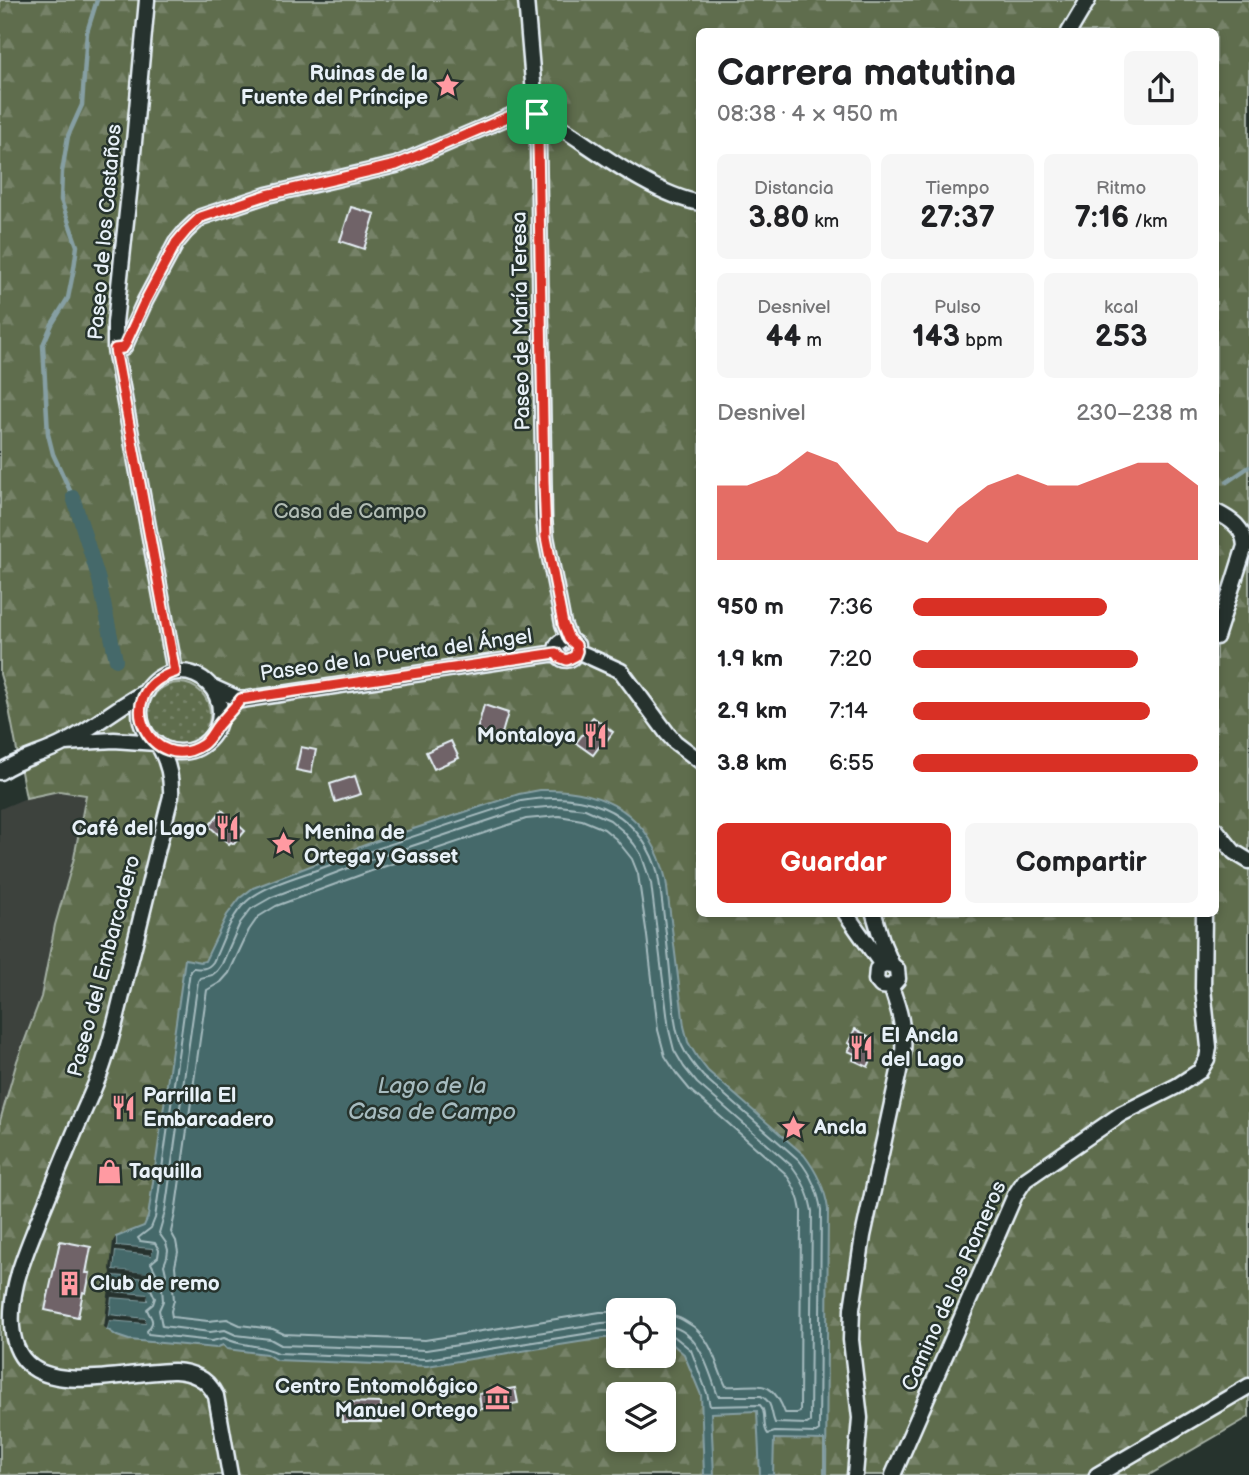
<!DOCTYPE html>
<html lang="es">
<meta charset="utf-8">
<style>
:root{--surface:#fff;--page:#f6f6f6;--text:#202124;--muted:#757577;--accent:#d93025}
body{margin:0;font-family:"Balsamiq Sans",sans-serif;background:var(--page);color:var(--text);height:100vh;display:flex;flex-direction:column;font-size:26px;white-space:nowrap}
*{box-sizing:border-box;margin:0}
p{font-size:23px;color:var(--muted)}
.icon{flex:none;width:38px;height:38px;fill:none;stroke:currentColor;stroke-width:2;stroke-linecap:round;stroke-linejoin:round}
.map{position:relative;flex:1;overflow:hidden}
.panel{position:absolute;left:696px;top:28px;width:523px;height:889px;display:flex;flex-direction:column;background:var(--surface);border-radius:10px;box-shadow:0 4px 10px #0003}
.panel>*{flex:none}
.fabs{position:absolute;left:606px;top:1298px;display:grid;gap:14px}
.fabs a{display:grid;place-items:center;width:70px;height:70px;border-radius:10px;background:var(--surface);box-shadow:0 4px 10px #0003;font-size:35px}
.pin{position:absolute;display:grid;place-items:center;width:60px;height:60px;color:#fff;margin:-30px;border-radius:14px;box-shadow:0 4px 10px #0006}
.round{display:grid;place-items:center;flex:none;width:74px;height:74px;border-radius:10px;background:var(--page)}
.overview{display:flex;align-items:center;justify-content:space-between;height:119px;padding:0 21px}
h1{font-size:38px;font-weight:700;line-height:52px}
.figures{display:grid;grid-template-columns:repeat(3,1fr);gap:10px;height:119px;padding:7px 21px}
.figures div{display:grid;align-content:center;border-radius:10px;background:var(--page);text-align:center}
.figures b{font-size:30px;font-weight:700}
.figures small{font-size:19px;font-weight:400}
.figures p{font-size:19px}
.chart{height:196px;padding:14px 21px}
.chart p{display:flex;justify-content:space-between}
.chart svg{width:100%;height:126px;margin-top:7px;fill:var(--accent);opacity:.7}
.cta{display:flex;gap:14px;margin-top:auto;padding:14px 21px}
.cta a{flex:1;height:80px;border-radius:10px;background:var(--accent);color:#fff;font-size:28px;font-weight:700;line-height:80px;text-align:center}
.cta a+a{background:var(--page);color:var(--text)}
ul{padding:0 21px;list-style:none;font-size:23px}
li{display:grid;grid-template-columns:112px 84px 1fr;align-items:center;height:52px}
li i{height:18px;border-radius:9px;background:var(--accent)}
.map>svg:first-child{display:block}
.built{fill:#3c423e}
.forest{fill:url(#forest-firs);stroke:#a4afa3;stroke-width:2;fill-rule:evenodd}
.garden{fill:url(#garden-dots);stroke:#a4afa3;stroke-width:2}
.water{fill:#44696a;stroke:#869fa3;stroke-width:2}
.pier{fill:#26332d}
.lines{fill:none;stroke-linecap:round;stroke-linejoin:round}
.shore{stroke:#a6bbbf;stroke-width:2}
.stream{stroke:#869fa3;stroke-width:4.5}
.canal{stroke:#44696a;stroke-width:14}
.building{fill:#6f6467;stroke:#e8f1f8;stroke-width:2}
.minor-casing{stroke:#e8f1f8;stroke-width:19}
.minor{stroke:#26332d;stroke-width:14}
.route-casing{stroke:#fff;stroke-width:14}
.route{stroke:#d93025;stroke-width:9}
.labels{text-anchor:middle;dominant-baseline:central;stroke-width:5;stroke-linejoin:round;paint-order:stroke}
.poi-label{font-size:21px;font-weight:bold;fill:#e8f1f8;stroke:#26332d;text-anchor:start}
.street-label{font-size:21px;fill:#e8f1f8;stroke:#26332d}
.park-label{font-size:21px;fill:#b1bcb4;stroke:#26332d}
.water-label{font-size:23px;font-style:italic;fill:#a6bbbf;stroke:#26332d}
</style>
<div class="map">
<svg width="1249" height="1475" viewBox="0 0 1249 1475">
<defs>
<pattern id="forest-firs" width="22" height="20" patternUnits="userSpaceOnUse" patternTransform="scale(1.75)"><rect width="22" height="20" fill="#5f6d4e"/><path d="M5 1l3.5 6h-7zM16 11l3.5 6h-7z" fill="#768268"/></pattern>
<pattern id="garden-dots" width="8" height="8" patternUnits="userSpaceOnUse" patternTransform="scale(1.75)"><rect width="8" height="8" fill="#5f6d4e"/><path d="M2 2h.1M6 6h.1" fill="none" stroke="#768268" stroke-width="1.8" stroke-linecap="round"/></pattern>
</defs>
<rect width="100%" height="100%" fill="#26332d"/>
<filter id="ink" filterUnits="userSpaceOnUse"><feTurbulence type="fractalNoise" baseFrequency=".0143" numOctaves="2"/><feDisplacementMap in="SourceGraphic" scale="14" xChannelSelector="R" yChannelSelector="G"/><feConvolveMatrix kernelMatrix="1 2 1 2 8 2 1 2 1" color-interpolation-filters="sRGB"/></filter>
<g filter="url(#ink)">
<!-- built -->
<path class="built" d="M59,791L86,794L74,858L55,925L41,997L17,1061L0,1121V809L26,798Z"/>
<!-- forest -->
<path class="forest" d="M0,0H1249V1417L1149,1475H0V1121L17,1061L41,997L55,925L74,858L86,795L59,791L26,798L7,698L0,674ZM700,32H1216V914H700ZM618,1311H663V1356H618ZM618,1395H663V1440H618Z"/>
<!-- garden -->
<path class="garden" d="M148 714a31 31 0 1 1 62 0a31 31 0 1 1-62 0Z"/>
<!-- water -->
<path class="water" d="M540,790C604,788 651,814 666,880L684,1026L688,1042L697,1057L708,1071L804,1155C817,1172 825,1188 828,1209L826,1475H824V1440L774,1439L773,1475H760L757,1411L711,1413L714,1475H704L701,1395L684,1354L671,1343L663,1340V1311H618V1338H604L427,1366L276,1360L266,1354L227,1349L223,1345L216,1348L129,1340L117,1336L107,1329L108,1320L145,1323V1319L109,1315L111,1297L147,1300V1295L111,1292L113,1275L149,1278L150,1274L113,1270L115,1251L151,1255L152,1249L116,1246V1237L144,1226L148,1217L185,959L201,962L205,961L227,915L240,898L253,888L365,845L519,794Z"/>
<!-- pier -->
<path class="pier" d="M116,1237V1246L152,1249V1255L115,1251L113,1270L150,1273V1278L113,1275L112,1292L148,1295L147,1300L111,1297L109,1315L146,1319L145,1323L109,1320L107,1329L104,1327L111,1272L110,1269L113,1241Z"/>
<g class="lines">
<!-- shore -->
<path class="shore" d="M618,1312H600L425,1340L284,1334L273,1329L240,1325L227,1319L208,1321L172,1317L171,1311L174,1300L173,1289L176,1277L175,1266L178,1252L176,1241L171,1232L175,1214L207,990L221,982L229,973L249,930L258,917L276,906L374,870L526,819L559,816L582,820L604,829L616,839L632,859L638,874L647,936L658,1030L665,1056L676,1073L690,1090L785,1173C794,1185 799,1196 801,1211L800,1412L797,1413H785C771,1375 757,1388 726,1386C715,1364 714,1344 694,1327C684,1320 676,1315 663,1314
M618,1322L602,1323L426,1350L281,1345L270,1339L236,1335L225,1330L210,1332L162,1326L159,1310L163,1301L162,1288L166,1274L164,1265L167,1257L168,1250L166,1243L159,1233L165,1212L198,981L200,978L212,975L217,971L222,964L240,923L251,909L272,897L370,860L523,809L559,806L585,809L610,820L623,831L634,844L641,854L651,883L669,1030L674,1050L684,1067L697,1083L792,1166C803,1180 809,1193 812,1211L810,1422L807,1424L775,1423C770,1412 774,1403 761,1396H718C708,1369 699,1327 663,1325
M618,1331H603L427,1359L278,1353C261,1344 242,1347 224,1338L212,1341L148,1334L147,1331C157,1319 150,1319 147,1309L153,1304L155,1298L150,1287L155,1281L157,1275L151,1263L158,1257L159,1250L155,1243L140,1241L138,1238L151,1228L155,1218L190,971L193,968C201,969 207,970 213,962C223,942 229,918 246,902C263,886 297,877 319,869C386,845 453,823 521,801C580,791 634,805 656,867C660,880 661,895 663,909C666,933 669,958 671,983C674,1003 673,1027 682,1046C687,1057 695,1067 703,1076L799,1160C811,1175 818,1191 821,1210L819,1431L816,1433L775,1432L768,1434C761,1426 768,1413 760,1405L710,1406L707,1393L691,1350L675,1337L663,1334"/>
<!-- stream -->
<path class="stream" d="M1227,482L1249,467
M73,497L53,454L48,434L43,345L52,324L68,298L74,268L77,246L61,200L62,172L68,136L82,105L87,32L97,0"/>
<!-- canal -->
<path class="canal" d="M73,497L99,580L116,660"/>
</g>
<!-- building -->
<path class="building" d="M351,207L375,214L364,249L340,241Z
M484,705L508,713L501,737L477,730Z
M593,717L613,732L607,740L605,739L593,755L576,743L588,727L586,725Z
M451,741L459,758L434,769L426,752Z
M301,747L316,750L311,773L296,770Z
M355,776L361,794L335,802L330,784Z
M222,810L245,831L234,844L231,842L229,844L209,826Z
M855,1029L868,1036L865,1042L872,1045L870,1049L875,1051L868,1067L853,1060L855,1054L848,1051L852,1045L848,1043Z
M60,1241L91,1247L86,1273H90L86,1293L83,1292L78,1317L45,1310Z
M515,1388L518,1403L481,1409L479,1394Z
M342,1402L381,1403V1422H342Z"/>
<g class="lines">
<defs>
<path id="minor" d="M147,0L131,175L115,323V349L175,672
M526,0L538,141L544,518L546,537L563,624L569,639L577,645V651
M1069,32L1088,0
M115,349L123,348L125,345L145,301L176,243L186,231L201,217L267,195L396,165L522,111L537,114L549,120C593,147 650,194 700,203
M1216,512C1232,520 1244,528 1245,546L1216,637
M569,639C542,642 565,675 577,651
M577,651L621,671L667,733L675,742L700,761
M140 712a40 40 0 1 1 80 0a40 40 0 1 1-80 0Z
M210,686L241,700L556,653
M65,743L114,740L156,743
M158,745C168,761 172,776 171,796C156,854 143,912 128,970C120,1003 113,1036 102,1068C93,1092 81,1116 71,1141C60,1167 50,1193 39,1219C31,1240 21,1262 16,1284C10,1311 7,1349 32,1367C59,1387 115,1376 146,1373C164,1371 182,1368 198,1377C207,1381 212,1388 216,1396L230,1475
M0,772C20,758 44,754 64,743C93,728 118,706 147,691
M1216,830L1234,852L1249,861
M846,914L882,965
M874,914L883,944L892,965
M883,964L892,965L897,969L898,979L891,987
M882,965L877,969L876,980L881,986L891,987
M855,1475L860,1418L851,1340L852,1309L863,1236L903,1053C905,1029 899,1009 891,987
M893,1475L1015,1195L1025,1180L1121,1114L1177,1086L1200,1071L1207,1059L1209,1047L1203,988L1204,914
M1097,1475L1249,1386"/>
</defs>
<!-- minor casing -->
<use href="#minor" class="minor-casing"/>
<!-- minor -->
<use href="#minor" class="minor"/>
</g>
</g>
<g class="lines" filter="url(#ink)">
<defs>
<path id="route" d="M522,111L537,114L538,141L544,481L546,537L563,624L569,639L576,645L577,651L575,656L567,660L559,657L556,653L241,699C234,708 226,716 219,724C213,731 210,740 202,745C154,777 106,693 175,672L115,349L123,348L125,345L145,301L176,243L186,231L201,217L267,195L396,165Z"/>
</defs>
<!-- route casing -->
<use href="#route" class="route-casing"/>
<!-- route -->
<use href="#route" class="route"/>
</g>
<!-- icons -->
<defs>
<symbol id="sight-bare" viewBox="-9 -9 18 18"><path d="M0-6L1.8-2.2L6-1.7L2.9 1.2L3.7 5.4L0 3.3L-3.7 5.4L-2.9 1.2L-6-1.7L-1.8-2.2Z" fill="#ff9aa2" stroke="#26332d" stroke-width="2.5" paint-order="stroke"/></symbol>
<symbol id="restaurant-bare" viewBox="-9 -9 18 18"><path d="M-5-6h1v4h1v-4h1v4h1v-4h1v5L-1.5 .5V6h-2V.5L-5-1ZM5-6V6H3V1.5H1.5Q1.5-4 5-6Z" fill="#ff9aa2" stroke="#26332d" stroke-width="2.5" paint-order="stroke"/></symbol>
<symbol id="shop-bare" viewBox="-9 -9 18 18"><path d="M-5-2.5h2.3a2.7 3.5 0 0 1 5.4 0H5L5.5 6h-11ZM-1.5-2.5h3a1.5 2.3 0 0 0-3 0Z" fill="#ff9aa2" stroke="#26332d" stroke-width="2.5" paint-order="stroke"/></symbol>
<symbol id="building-bare" viewBox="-9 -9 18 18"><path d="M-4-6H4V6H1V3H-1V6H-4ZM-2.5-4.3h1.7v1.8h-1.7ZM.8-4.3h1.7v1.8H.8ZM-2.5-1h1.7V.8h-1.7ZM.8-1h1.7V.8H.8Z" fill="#ff9aa2" stroke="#26332d" stroke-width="2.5" paint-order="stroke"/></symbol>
<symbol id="museum-bare" viewBox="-9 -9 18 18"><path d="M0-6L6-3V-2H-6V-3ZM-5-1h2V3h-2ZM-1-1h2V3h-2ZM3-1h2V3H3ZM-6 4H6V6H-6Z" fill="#ff9aa2" stroke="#26332d" stroke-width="2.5" paint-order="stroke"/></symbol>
</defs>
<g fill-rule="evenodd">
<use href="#sight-bare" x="430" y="68" width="35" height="35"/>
<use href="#restaurant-bare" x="578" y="718" width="35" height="35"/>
<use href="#restaurant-bare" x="210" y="810" width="35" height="35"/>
<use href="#sight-bare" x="266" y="826" width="35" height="35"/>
<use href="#restaurant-bare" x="844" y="1030" width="35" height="35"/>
<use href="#restaurant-bare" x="106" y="1090" width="35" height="35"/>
<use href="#sight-bare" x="776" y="1110" width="35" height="35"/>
<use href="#shop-bare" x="92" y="1154" width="35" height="35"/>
<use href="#building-bare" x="52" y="1266" width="35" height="35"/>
<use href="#museum-bare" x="480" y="1380" width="35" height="35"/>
</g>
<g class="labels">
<!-- poi labels -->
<g class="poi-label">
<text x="428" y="73" text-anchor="end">Ruinas de la<tspan x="428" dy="24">Fuente del Príncipe</tspan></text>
<text x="576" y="735" text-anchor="end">Montaloya</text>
<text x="207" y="828" text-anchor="end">Café del Lago</text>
<text x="304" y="832">Menina de<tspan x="304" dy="24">Ortega y Gasset</tspan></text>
<text x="881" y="1035">El Ancla<tspan x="881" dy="24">del Lago</tspan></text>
<text x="143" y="1095">Parrilla El<tspan x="143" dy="24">Embarcadero</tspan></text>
<text x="814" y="1127">Ancla</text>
<text x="129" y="1171">Taquilla</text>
<text x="90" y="1283">Club de remo</text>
<text x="478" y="1386" text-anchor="end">Centro Entomológico<tspan x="478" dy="24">Manuel Ortego</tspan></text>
</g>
<!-- street labels -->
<g class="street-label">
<text transform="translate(105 232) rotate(-85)">Paseo de los Castaños</text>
<text transform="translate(521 321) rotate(-91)">Paseo de María Teresa</text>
<text transform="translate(396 655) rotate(-8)">Paseo de la Puerta del Ángel</text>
<text transform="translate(104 966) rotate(-75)">Paseo del Embarcadero</text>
<text transform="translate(954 1286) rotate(-66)">Camino de los Romeros</text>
</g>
<!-- park labels -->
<g class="park-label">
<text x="350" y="511">Casa de Campo</text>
</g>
<!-- water labels -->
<g class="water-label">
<text x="432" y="1086">Lago de la<tspan x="432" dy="26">Casa de Campo</tspan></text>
</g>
</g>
</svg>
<div class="fabs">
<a><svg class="icon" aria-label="locate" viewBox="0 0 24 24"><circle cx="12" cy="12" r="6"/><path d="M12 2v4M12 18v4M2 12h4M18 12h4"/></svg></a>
<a><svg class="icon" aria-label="layers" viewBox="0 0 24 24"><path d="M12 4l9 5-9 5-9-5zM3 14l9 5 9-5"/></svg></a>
</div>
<div class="pin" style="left:537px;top:114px;background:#1e9e55"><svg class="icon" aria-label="arrive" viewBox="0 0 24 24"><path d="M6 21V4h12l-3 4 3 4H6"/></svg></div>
<section class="panel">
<div class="overview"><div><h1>Carrera matutina</h1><p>08:38 · 4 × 950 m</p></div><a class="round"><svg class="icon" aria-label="share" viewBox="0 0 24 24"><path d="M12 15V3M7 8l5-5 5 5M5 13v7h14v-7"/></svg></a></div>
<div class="figures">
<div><p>Distancia</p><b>3.80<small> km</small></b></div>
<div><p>Tiempo</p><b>27:37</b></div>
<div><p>Ritmo</p><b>7:16<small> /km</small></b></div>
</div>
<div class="figures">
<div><p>Desnivel</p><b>44<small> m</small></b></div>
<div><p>Pulso</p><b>143<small> bpm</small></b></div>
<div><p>kcal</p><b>253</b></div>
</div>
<div class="chart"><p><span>Desnivel</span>230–238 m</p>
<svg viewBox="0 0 160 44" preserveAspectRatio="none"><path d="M0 44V18L10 18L20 14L30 6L40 10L50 22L60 34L70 38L80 26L90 18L100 14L110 18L120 18L130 14L140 10L150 10L160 18V44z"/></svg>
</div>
<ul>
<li><b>950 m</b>7:36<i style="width:68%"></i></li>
<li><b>1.9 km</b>7:20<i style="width:79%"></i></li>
<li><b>2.9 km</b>7:14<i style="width:83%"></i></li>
<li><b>3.8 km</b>6:55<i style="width:100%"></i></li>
</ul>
<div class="cta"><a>Guardar</a><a>Compartir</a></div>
</section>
</div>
